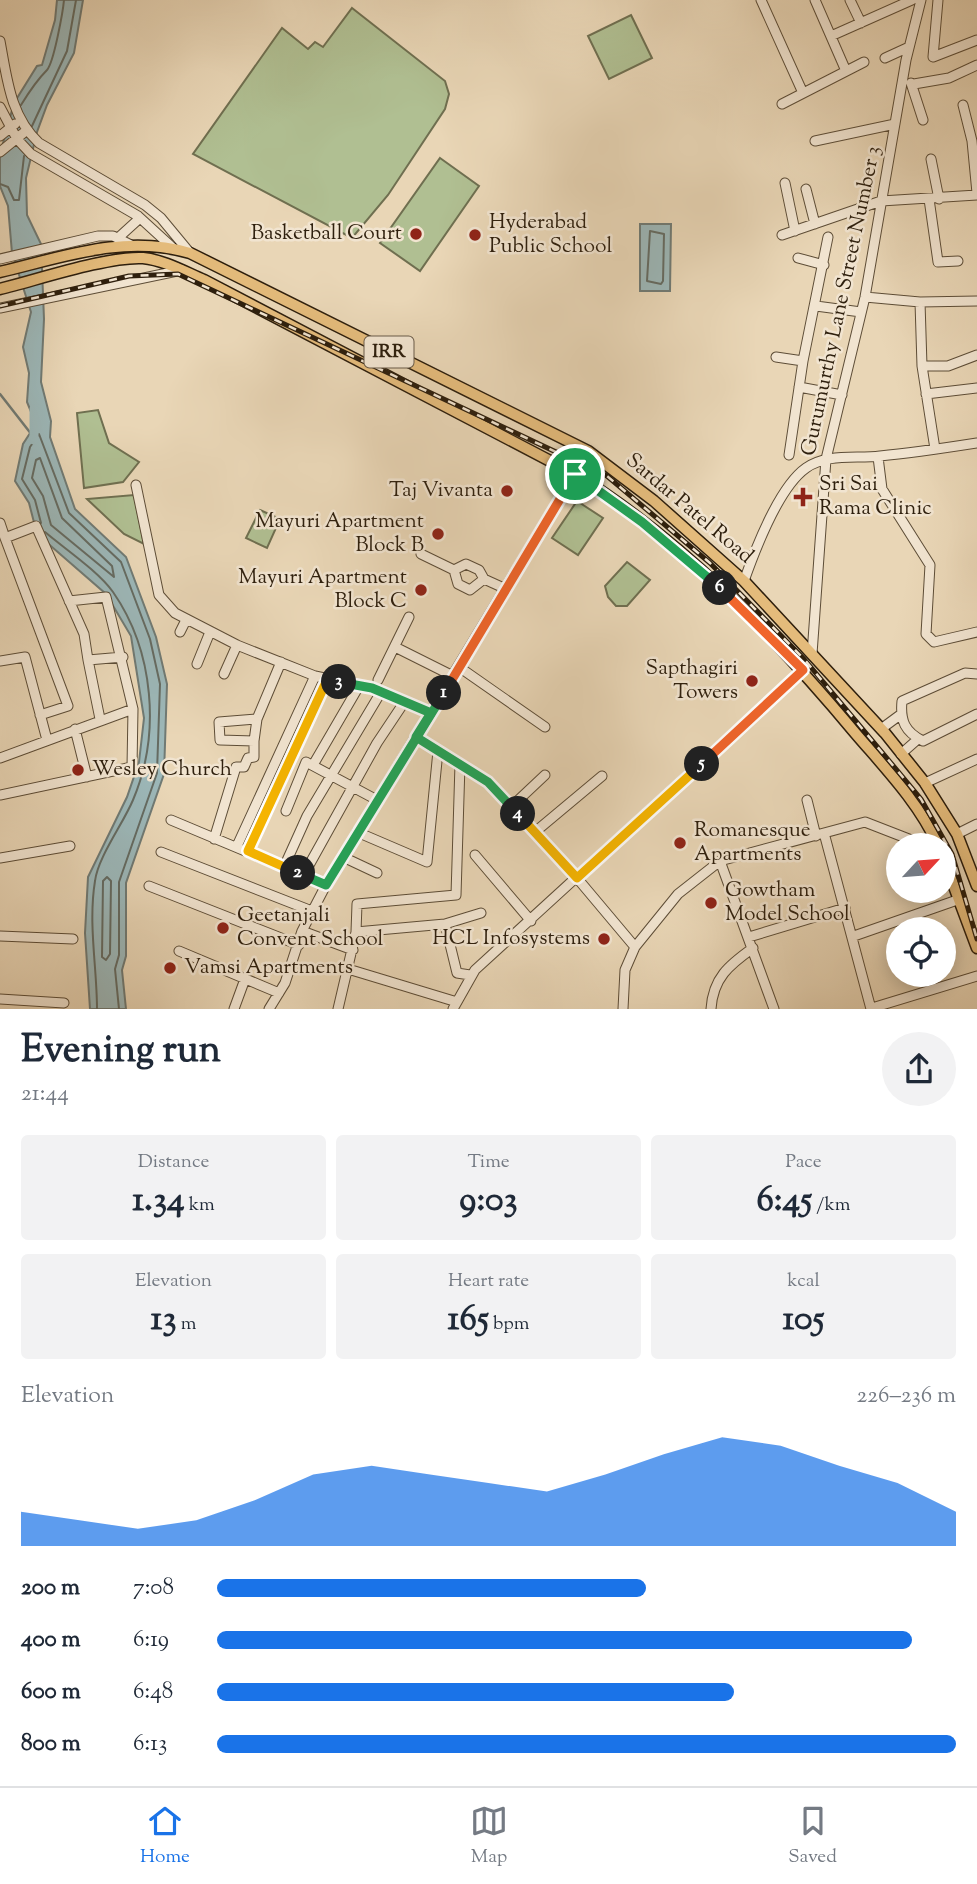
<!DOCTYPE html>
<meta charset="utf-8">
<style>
:root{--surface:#fff;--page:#f2f2f3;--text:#1f2937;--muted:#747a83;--line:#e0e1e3;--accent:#1a73e8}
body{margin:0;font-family:"Sorts Mill Goudy",serif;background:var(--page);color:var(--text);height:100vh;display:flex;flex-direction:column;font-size:26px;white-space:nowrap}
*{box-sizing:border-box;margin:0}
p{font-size:23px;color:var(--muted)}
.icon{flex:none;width:38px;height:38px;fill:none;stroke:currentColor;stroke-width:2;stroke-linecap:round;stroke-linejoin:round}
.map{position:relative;height:1009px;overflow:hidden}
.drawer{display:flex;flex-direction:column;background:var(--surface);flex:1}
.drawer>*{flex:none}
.needle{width:46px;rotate:64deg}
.tools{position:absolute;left:886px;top:833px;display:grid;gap:14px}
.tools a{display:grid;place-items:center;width:70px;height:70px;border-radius:50%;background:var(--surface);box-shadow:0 4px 18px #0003;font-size:35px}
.pin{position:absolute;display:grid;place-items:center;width:60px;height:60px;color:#fff;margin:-30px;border:4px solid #fff;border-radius:50%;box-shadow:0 2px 7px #0007}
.km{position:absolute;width:35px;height:35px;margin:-18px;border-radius:50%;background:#222;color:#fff;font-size:19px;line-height:35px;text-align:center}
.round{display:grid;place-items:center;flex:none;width:74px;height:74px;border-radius:37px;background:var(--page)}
.headline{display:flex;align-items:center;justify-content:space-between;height:119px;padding:0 21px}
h1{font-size:38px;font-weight:800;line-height:52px}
.figures{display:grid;grid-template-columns:repeat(3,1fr);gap:10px;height:119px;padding:7px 21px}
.figures div{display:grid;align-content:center;border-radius:7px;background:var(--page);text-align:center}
.figures b{font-size:35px;font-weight:800}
.figures small{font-size:19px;font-weight:400}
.figures p{font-size:19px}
.chart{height:196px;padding:14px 21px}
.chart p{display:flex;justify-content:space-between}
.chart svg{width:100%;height:126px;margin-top:7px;fill:var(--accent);opacity:.7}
ul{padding:0 21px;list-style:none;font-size:23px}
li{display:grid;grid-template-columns:112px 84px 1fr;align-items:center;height:52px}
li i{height:18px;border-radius:9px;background:var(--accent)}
.tab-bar{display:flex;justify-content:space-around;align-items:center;height:98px;border-top:2px solid var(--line);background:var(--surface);font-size:19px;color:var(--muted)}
.tab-bar a{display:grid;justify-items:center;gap:4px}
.tab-bar .current{color:var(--accent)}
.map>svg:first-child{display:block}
.green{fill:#b0bf92;stroke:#6f6f50;stroke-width:2}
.water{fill:#9cb7b8;stroke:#707a74;stroke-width:2}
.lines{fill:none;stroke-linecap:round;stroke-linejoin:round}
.shore{stroke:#656b62;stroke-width:2}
.stream{stroke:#707a74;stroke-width:2.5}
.canal{stroke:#9cb7b8;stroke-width:9}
.minor-casing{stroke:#5d4d37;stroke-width:11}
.major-casing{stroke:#2e1f0d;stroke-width:13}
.minor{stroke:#f1e4d0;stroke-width:9}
.major{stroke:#e4bb7b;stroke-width:10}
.rail-casing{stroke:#2e1f0d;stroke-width:5}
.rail{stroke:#f1e4d0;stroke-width:2.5;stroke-dasharray:8;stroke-linecap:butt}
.split-1-casing{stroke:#fff;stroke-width:14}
.split-2-casing{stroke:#fff;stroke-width:14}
.split-3-casing{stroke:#fff;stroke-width:14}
.split-4-casing{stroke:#fff;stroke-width:14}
.split-5-casing{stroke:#fff;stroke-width:14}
.split-6-casing{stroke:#fff;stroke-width:14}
.split-7-casing{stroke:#fff;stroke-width:14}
.split-1{stroke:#f0652b;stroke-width:9}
.split-2{stroke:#22a559;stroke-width:9}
.split-3{stroke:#f5b400;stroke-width:9}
.split-4{stroke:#22a559;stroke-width:9}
.split-5{stroke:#f5b400;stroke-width:9}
.split-6{stroke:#f0652b;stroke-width:9}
.split-7{stroke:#22a559;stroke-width:9}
.poi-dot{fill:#8f2418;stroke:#f1e4d0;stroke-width:2.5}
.labels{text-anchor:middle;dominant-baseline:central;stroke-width:5;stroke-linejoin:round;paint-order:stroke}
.shield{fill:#f1e4d0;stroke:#685a48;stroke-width:2}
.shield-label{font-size:19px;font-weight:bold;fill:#2e1f0d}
.poi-label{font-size:21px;fill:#2e1f0d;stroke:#f1e4d0;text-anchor:start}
.street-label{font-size:21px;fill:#2e1f0d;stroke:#f1e4d0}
</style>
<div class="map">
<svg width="977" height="1009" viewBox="0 0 977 1009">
<rect width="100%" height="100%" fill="#e9d6b6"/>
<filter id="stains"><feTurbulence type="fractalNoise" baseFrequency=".00286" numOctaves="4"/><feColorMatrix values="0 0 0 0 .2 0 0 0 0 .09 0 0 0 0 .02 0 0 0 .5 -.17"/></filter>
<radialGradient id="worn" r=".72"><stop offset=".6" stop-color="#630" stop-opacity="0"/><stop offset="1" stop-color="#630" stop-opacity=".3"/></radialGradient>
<!-- green -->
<path class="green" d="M352,8L445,81L449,94L445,109L388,195L352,238L193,154L282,28L308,49L315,42L323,47Z
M631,15L652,58L609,79L588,36Z
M440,158L479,186L420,271L380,243Z
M98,410L109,443L139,462L123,482L84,488L77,413Z
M134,495L144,544L124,534L87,499Z
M577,501L603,518L578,555L552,538Z
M260,510L280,519L267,548L246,538Z
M627,562L650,580L627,606H616L608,597L605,586Z"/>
<!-- water -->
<path class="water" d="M57,0H83L74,53L47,105L37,132L26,178L27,215L41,244L44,319L41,382L51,421L50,437L75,509L126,557L156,637L167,684L164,774L126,883V956L122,970L126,1009H90L85,933L88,877L127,797L139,762L144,718L131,636L106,594L37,534L29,503L15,481L23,444L36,424L27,402L29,373L23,347L31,312L12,253L8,206L0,186V154L14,103L37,66L42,65L55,20Z
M640,224H671L670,291H640Z"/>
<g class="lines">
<!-- shore -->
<path class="shore" d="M21,105C29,92 37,80 47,70C54,62 63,11 64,0
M32,126L67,51L76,0
M0,184L8,187L14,200H19L24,156
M650,231L664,234L663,281L661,284L647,281Z
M40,458L62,518L112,566L114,577L51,525L43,496L32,478L36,460Z
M41,523L35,500L22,479L30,447L39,434L69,513L121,562L150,639L160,684L157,773L119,882V955L115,969L119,1009
M45,532C65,549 98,571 113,592C154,651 161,734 133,800C123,824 98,857 95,881C88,924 97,967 97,1009
M107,877L111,881L110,954L106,960L102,957L103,881Z"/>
<!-- stream -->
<path class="stream" d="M0,394L32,435"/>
<!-- canal -->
<path class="canal" d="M34,409V440"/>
<defs>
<path id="minor" d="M761,0L803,93
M815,0L846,71
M850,0L861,23
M938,0L933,57L977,40
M831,36L912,0
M0,41C7,78 10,116 39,143L145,205L161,218L190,253
M885,58L909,47
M911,83L923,120
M914,84L949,78L977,65
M782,104L864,62
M963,105L972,141L977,193
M0,107L17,139L31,154L138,216L173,248
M0,136L15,124
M815,141L895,124
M0,152L27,130
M931,159L939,199
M785,183L795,231
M806,189L815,224
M929,199L938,262L958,261
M782,235L881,201L977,195
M118,238L140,218
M798,258L824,265
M0,259L98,236H113L131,245
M865,297L920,302L977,301
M920,302L922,366L935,449
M816,306L861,312
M0,308L182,270
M776,357L803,361
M922,366H948L977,355
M799,387L842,395
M926,394L977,388
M789,455L803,361L828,237
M878,457L882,489L930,565L926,634L934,642L977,632
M136,485L159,595L175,613L237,645L315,676L372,688L431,713
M0,523L5,538
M421,554L454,570L458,584L470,590L484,579L506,589
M454,570L466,564L479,570L484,579
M744,581C755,550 779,487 806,468C827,453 856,459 880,456C913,453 945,448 977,443
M180,632L186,620
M395,647L453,676
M812,654L826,459L865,297L906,60L921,0
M88,660L100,719
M0,661L25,657L47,740
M197,664L210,632
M459,667L545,727
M224,674L237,645
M977,674L965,673L902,701C900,721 905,732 923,741L977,714
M378,680L409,617
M40,715L68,706L5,538L36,526L84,634L88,660L123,657
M257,719L219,722L220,740L254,741L257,719L281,662
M75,729L87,777
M881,729L900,715
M416,737L488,782L577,878L635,947
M901,754L918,739
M0,758L133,709
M313,765L359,686
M925,783L977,759
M0,795L132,767L133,709L106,597L69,601
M807,800L816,836
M511,807L545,775
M286,811L306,762L377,800
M171,820L326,885
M357,832L427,862L438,751
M535,832L602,776
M824,833L871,1009
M957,834L977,824
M214,839L236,767H244L248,758L254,757V741
M237,846L315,676
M248,851L327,680
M161,852L312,911
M475,855L531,921
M343,857L377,873
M0,858L70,846
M720,861L774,1009
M284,867L307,816L381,692
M303,876L377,743L403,704
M149,886L299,945
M445,924L481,913
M302,931L353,950
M356,932L445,924L457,973L470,975
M0,936L73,939
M854,936L960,899
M749,937L845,908
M179,951L279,993
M348,969L457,1002
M0,999L64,1003
M872,1008L977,976
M234,1009L245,979
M269,1009L285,983L302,931L326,885L588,451
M338,1009L356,932L357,904L456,895L460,764
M453,1009L475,970L803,670
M623,1009L625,970L635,947L678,894L720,861L865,822L919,843L936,840
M711,1009C713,978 729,965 753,948"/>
<path id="major" d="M0,272C63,257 125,234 190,253L588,451L654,501L744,581L885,733L925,783L957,834L977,886
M0,289C37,280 108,256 143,258C164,260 185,272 204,280L575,474C684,542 774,636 856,734C886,769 919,803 938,845
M943,857L977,948"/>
</defs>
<!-- minor casing -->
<use href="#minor" class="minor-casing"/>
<!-- major casing -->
<use href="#major" class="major-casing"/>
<!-- minor -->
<use href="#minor" class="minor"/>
<!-- major -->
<use href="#major" class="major"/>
<defs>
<path id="rail" d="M0,306L129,276L178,274L607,476L710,563L804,659L921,799L952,854L977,939"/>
</defs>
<!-- rail casing -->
<use href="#rail" class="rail-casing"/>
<!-- rail -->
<use href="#rail" class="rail"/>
</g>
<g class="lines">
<defs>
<path id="split-1" d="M444,693L575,474"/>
<path id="split-2" d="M298,873L326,885L444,693"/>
<path id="split-3" d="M298,873L248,851L327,680L339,682"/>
<path id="split-4" d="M339,682L372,688L431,713L416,737L488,782L518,814"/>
<path id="split-5" d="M518,814L577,878L702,764"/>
<path id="split-6" d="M702,764L803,670L720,588"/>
<path id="split-7" d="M575,474L642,522L720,588"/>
</defs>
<!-- split-1 casing -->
<use href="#split-1" class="split-1-casing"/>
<!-- split-2 casing -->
<use href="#split-2" class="split-2-casing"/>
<!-- split-3 casing -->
<use href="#split-3" class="split-3-casing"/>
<!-- split-4 casing -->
<use href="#split-4" class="split-4-casing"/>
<!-- split-5 casing -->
<use href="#split-5" class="split-5-casing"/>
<!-- split-6 casing -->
<use href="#split-6" class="split-6-casing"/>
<!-- split-7 casing -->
<use href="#split-7" class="split-7-casing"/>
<!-- split-1 -->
<use href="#split-1" class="split-1"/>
<!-- split-2 -->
<use href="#split-2" class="split-2"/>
<!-- split-3 -->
<use href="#split-3" class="split-3"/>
<!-- split-4 -->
<use href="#split-4" class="split-4"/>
<!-- split-5 -->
<use href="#split-5" class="split-5"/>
<!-- split-6 -->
<use href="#split-6" class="split-6"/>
<!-- split-7 -->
<use href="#split-7" class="split-7"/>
</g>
<!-- markers -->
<g class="poi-dot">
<circle cx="416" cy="234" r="7"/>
<circle cx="475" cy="235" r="7"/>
<circle cx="507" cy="491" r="7"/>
<path d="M799.5 486.5h7v7h7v7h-7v7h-7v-7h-7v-7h7z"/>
<circle cx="438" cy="534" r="7"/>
<circle cx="421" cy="590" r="7"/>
<circle cx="752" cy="681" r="7"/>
<circle cx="78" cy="770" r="7"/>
<circle cx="680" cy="843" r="7"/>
<circle cx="711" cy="903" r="7"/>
<circle cx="223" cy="928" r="7"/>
<circle cx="604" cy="939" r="7"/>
<circle cx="170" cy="968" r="7"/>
</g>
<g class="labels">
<!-- shield labels -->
<rect class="shield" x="364.5" y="336.5" width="49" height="31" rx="5"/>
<g class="shield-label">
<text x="389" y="352">IRR</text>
</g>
<!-- poi labels -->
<g class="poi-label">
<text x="489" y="223">Hyderabad<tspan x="489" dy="24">Public School</tspan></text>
<text x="402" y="234" text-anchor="end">Basketball Court</text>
<text x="819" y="485">Sri Sai<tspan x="819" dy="24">Rama Clinic</tspan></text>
<text x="493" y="491" text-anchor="end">Taj Vivanta</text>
<text x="424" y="522" text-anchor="end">Mayuri Apartment<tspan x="424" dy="24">Block B</tspan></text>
<text x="407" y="578" text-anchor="end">Mayuri Apartment<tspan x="407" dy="24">Block C</tspan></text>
<text x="738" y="669" text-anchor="end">Sapthagiri<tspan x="738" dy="24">Towers</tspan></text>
<text x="92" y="770">Wesley Church</text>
<text x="694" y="831">Romanesque<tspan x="694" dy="24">Apartments</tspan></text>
<text x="725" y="891">Gowtham<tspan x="725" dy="24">Model School</tspan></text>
<text x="237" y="916">Geetanjali<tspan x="237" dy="24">Convent School</tspan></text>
<text x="590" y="939" text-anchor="end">HCL Infosystems</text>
<text x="184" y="968">Vamsi Apartments</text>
</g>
<!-- street labels -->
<g class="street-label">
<text transform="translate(842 301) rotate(-78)">Gurumurthy Lane Street Number 3</text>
<text transform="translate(689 509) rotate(40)">Sardar Patel Road</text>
</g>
</g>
<rect width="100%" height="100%" filter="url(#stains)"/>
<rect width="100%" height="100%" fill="url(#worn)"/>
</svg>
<div class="tools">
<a><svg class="needle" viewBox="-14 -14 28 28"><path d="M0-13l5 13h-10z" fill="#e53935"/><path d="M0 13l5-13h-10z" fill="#747a83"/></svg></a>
<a><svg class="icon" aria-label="locate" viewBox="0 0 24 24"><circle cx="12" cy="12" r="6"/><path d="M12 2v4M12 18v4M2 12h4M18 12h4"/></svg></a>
</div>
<div class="pin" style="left:575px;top:474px;background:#1e9e55"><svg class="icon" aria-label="arrive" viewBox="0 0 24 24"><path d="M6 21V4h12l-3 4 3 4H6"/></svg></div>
<b class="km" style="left:444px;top:693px">1</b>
<b class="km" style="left:298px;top:873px">2</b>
<b class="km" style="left:339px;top:682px">3</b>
<b class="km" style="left:518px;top:814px">4</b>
<b class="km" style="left:702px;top:764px">5</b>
<b class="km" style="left:720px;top:588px">6</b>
</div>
<section class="drawer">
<div class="headline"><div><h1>Evening run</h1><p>21:44</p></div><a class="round"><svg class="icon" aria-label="share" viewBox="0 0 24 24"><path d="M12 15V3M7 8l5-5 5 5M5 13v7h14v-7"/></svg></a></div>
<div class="figures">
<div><p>Distance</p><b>1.34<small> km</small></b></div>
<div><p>Time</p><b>9:03</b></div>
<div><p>Pace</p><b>6:45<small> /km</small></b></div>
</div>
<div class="figures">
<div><p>Elevation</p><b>13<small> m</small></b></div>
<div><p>Heart rate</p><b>165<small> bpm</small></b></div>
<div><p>kcal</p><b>105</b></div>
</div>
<div class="chart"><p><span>Elevation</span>226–236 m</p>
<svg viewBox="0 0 160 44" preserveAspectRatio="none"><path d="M0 44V32L10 35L20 38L30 35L40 28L50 19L60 16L70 19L80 22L90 25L100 19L110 12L120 6L130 9L140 16L150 22L160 32V44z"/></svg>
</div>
<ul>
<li><b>200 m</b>7:08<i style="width:58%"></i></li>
<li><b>400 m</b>6:19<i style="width:94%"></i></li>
<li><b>600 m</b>6:48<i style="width:70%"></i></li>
<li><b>800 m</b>6:13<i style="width:100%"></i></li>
</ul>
</section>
<nav class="tab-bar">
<a class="current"><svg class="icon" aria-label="home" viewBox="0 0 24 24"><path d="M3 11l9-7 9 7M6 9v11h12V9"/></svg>Home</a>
<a><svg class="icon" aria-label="map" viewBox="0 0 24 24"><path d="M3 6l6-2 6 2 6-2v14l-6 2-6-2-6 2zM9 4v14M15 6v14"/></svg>Map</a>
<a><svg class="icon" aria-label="saved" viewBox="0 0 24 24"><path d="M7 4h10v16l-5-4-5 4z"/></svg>Saved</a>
</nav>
